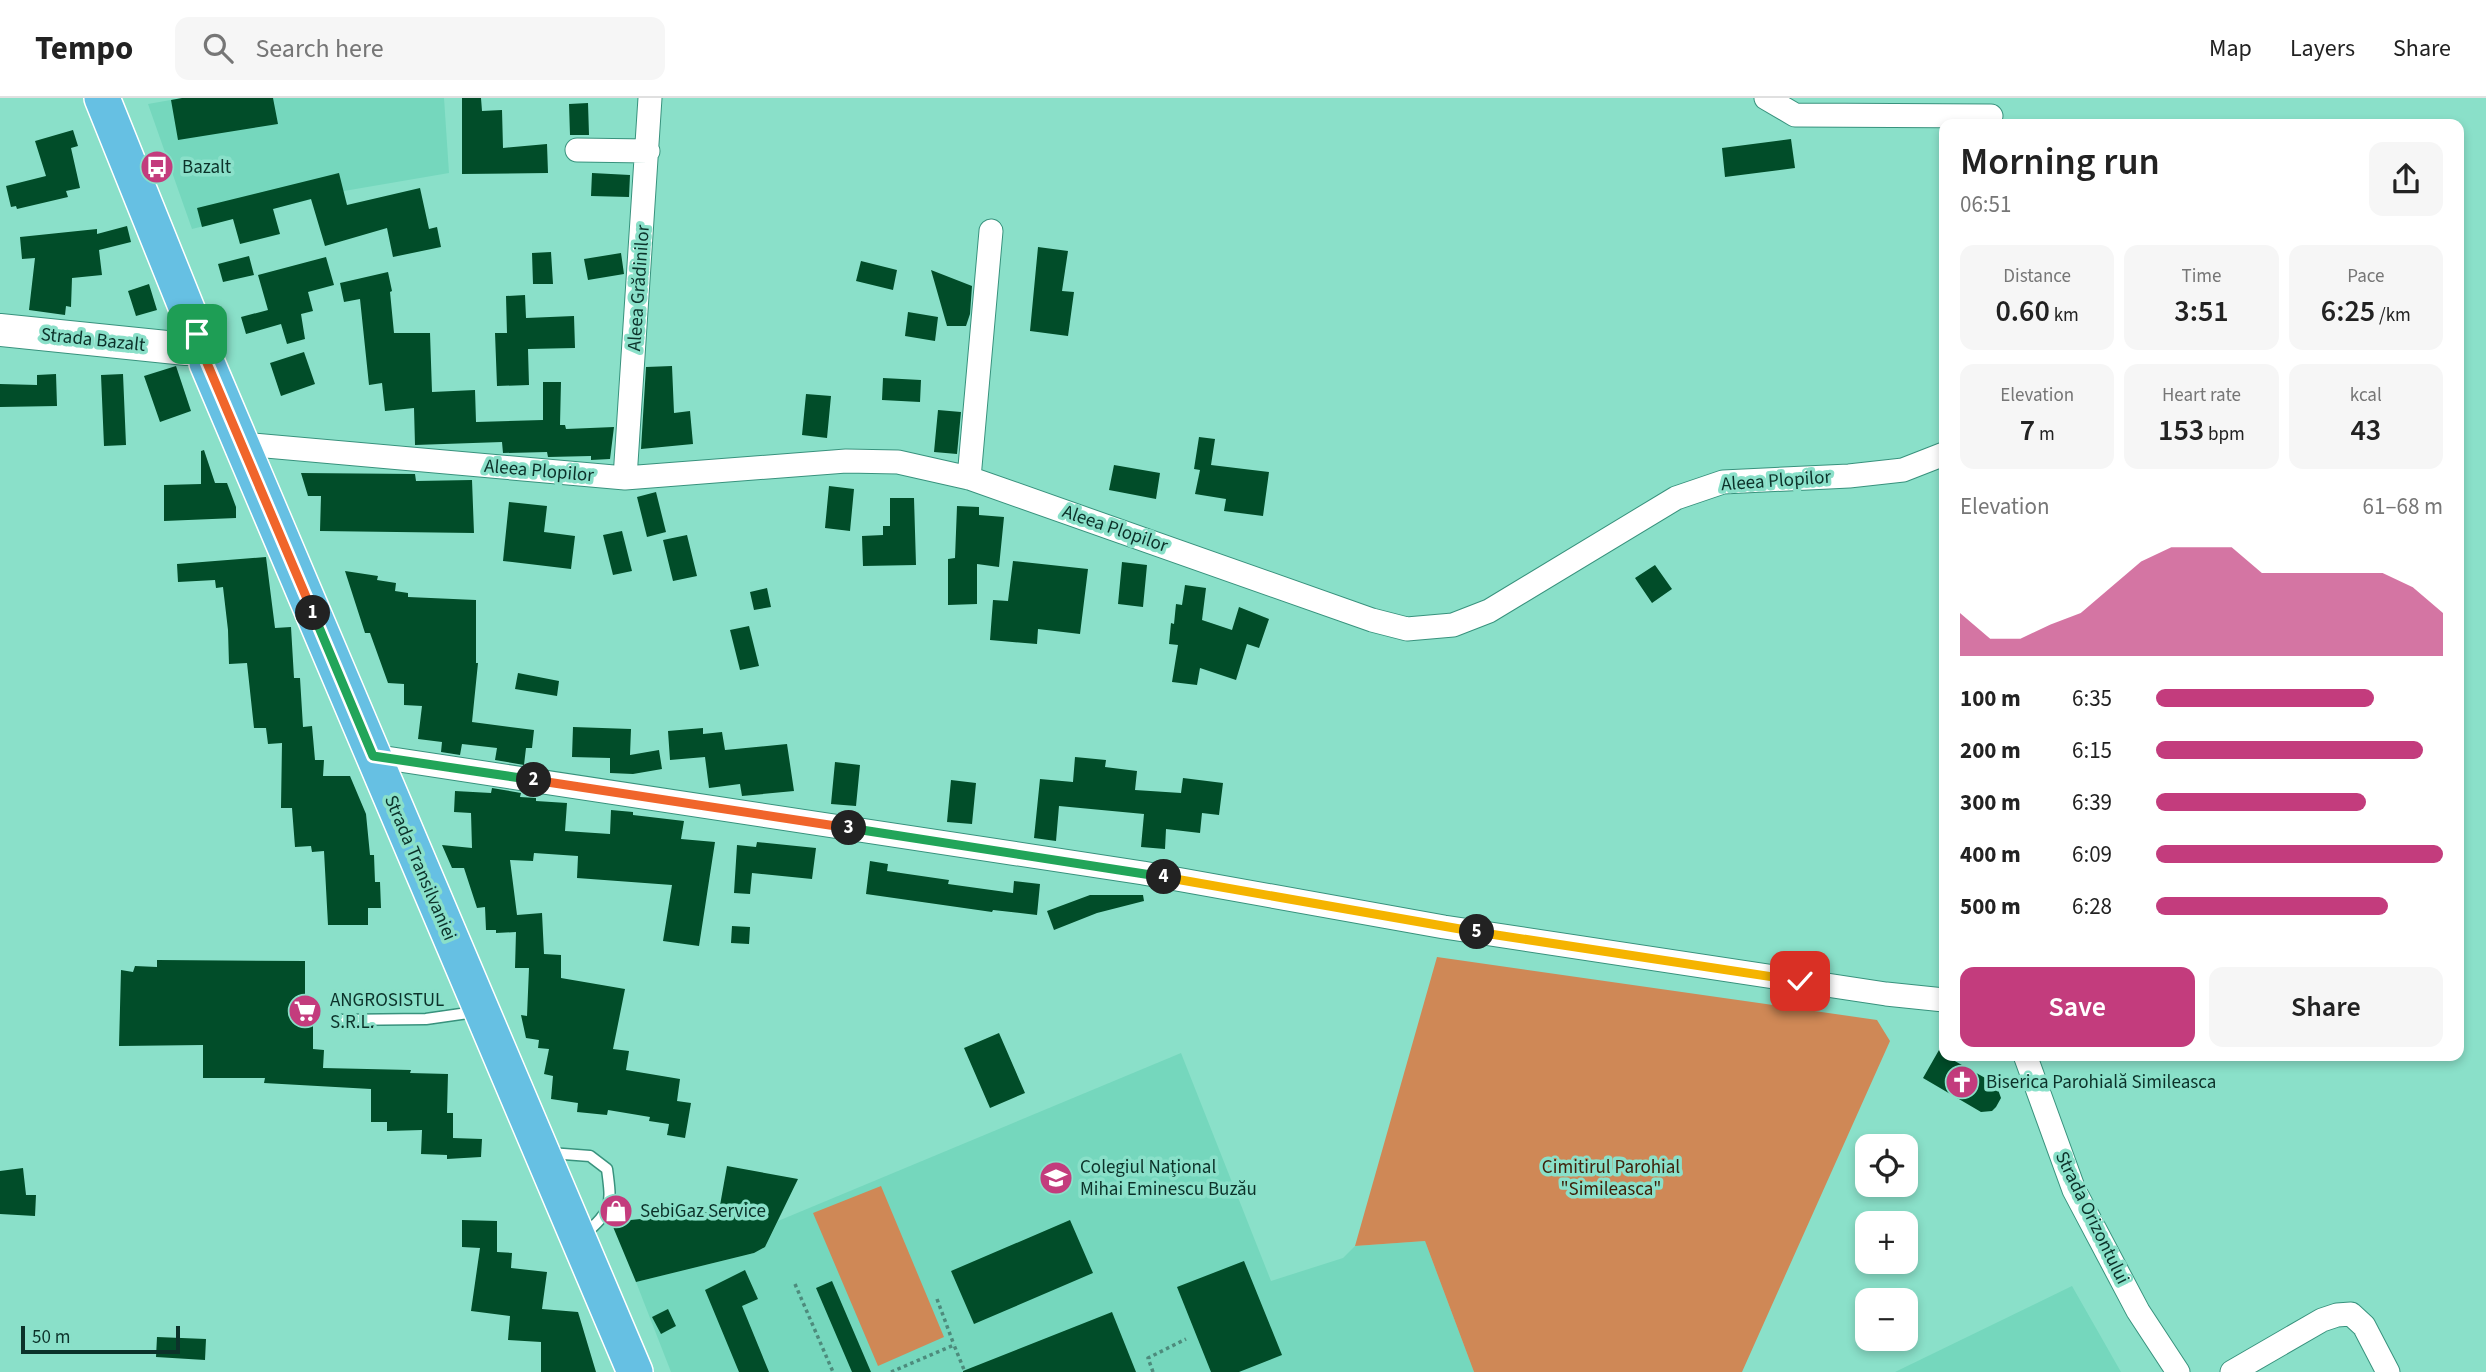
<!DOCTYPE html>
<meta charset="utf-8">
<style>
:root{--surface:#fff;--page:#f6f6f6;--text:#222;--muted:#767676;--line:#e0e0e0;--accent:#c33c7d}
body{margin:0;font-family:"Source Sans 3",sans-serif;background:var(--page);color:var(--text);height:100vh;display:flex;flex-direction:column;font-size:26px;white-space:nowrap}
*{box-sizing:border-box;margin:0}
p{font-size:23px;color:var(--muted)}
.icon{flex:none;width:38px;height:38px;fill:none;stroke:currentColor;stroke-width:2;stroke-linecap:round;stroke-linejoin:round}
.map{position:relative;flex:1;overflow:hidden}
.sheet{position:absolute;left:1939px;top:21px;width:525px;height:942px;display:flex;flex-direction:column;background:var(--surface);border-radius:14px;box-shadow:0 4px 10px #0003}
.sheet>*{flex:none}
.buttons{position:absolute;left:1855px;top:1036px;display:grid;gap:14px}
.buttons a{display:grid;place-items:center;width:63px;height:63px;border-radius:14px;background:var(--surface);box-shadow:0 4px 10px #0003;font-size:35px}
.scale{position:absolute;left:21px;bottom:18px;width:159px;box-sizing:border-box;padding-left:7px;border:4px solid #0c322a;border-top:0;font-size:19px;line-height:24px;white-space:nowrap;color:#0c322a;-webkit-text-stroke:5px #8ae0c9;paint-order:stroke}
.pin{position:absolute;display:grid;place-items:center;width:60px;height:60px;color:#fff;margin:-30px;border-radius:14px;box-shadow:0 4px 10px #0006}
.km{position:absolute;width:35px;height:35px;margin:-18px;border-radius:50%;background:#222;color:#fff;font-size:19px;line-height:35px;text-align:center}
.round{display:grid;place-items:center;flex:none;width:74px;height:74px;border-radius:14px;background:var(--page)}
.headline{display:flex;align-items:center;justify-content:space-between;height:119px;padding:0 21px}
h1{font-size:38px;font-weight:600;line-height:52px}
.metrics{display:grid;grid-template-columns:repeat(3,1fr);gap:10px;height:119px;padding:7px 21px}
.metrics div{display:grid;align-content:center;border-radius:14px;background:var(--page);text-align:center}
.metrics b{font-size:30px;font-weight:600}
.metrics small{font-size:19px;font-weight:400}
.metrics p{font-size:19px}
.chart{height:196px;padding:14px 21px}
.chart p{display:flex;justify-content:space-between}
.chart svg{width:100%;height:126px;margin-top:7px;fill:var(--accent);opacity:.7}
.cta{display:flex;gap:14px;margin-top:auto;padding:14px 21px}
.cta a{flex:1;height:80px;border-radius:14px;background:var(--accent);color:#fff;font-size:28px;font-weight:600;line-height:80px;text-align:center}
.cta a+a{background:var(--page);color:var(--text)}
ul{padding:0 21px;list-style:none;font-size:23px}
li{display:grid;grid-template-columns:112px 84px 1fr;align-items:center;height:52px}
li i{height:18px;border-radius:9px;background:var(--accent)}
header{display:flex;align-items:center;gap:42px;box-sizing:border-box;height:98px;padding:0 35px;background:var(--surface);border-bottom:2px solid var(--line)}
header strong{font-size:33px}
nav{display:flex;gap:38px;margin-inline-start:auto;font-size:24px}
.search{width:490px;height:63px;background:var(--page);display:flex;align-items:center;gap:18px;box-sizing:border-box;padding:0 24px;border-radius:14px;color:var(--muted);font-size:26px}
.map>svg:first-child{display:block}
.built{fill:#75d7bd}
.green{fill:#cf8856}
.building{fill:#014d29}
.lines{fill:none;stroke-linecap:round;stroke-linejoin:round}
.service-casing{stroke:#38927d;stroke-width:13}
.minor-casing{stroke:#38927d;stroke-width:25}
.secondary-casing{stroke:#38927d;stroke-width:34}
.primary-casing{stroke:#fff;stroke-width:38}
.path{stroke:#4d8b7c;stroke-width:3.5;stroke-dasharray:3.5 3.5;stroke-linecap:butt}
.service{stroke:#fff;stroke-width:10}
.minor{stroke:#fff;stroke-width:23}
.secondary{stroke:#fff;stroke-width:32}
.primary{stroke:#66c0e3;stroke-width:35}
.split-1-casing{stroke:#fff;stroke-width:14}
.split-2-casing{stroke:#fff;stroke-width:14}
.split-3-casing{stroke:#fff;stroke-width:14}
.split-4-casing{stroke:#fff;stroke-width:14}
.split-5-casing{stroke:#fff;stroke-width:14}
.split-6-casing{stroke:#fff;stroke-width:14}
.split-1{stroke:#f0652b;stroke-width:9}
.split-2{stroke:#22a559;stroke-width:9}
.split-3{stroke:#f0652b;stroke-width:9}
.split-4{stroke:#22a559;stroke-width:9}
.split-5{stroke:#f5b400;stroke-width:9}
.split-6{stroke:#f5b400;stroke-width:9}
.labels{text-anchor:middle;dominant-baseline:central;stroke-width:7;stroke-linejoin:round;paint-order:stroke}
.poi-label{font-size:19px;fill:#0c322a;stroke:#8ae0c9;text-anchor:start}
.street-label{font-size:19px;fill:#0c322a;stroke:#8ae0c9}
.park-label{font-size:19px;fill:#3f210a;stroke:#8ae0c9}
</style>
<header>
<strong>Tempo</strong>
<div class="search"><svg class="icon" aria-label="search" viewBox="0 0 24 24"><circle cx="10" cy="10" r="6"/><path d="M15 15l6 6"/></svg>Search here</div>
<nav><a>Map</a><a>Layers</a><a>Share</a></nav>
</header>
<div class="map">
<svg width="2486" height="1274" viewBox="0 0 2486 1274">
<rect width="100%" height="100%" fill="#8ae0c9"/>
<!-- built -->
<path class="built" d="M182,0H444L449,75L344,93L192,131L148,6Z
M1181,955L1271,1183L1343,1160L1355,1148L1425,1143L1474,1274H671L636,1184L754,1155L765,1149L778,1123Z
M2072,1188L2121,1274H1895Z"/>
<!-- green -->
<path class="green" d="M1437,859L1877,922L1890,943L1742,1274H1474L1425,1143L1355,1148Z
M881,1088L944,1239L878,1268L813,1115Z"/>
<!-- building -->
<path class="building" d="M182,0H273L278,26L178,42L171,2Z
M462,0H481L482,13L502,12L503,50L547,46L548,75L462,76Z
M588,5L589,37H570L569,6Z
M73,32L78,48L71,50L80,90L66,93L68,99L17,111L16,108L11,109L6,88L46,78L35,43Z
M1791,41L1795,70L1725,79L1722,50Z
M339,75L347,107L420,90L429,131L437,129L441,149L393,159L387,130L325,148L311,101L273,111L280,136L240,146L233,121L202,129L197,110Z
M592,75L630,77L629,99L591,98Z
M127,128L131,144L99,152L102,177L72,180L71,209L66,208L65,217L29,212L35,160L22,161L20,139L97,131V136Z
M1038,149L1068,153L1062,193L1074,194L1068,238L1030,233Z
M551,154L553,186H533L532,155Z
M621,155L624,176L588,182L584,161Z
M249,158L254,177L223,184L218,166Z
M326,159L334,187L308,194L313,213L301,216L305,241L287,246L281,226L246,236L241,219L268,212L258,177Z
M861,163L897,172L893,192L856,183Z
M931,172L972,188L970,216L966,228H947Z
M388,174L392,193L390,194L394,235H430L432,294L475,292L476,324L543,322V284H561L560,327H565L566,331L614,329L610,361L591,362V358L548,359L547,354L503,355L502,344L415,347L414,310L385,313L382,285L369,287L360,201L344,204L340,185Z
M149,186L157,212L136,218L128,193Z
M525,197L526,220L574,218L575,250L528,251L529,287L497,288L495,235H507L506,198Z
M908,214L938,219L935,243L905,238Z
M304,254L315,286L281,298L270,265Z
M176,268L191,313L160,324L144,278Z
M672,268L674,315L690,313L693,346L641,351L646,269Z
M56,276L57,308L0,309V286L37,287V277Z
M123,276L126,347L104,348L101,277Z
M883,280L921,282L920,304L882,302Z
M806,296L831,298L827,340L802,337Z
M938,312L961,314L957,356L934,354Z
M1199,339L1215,341L1211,367L1269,374L1263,418L1224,413L1226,401L1195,396L1200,372L1194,371Z
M204,352L215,385H227L236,409V420L164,423V387L201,386V353Z
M1114,367L1160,375L1156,401L1109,392Z
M301,375L415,376L416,383L472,382L474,435L320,433L321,398H308Z
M829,388L854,391L850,433L825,430Z
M656,394L666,434L647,439L637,399Z
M890,400H914L916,467L863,468L862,438L883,437V428H890Z
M509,404L547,408L544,434L575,438L571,471L503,463Z
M957,408L979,409V417L1004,419L999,469L977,466V506L948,507V461L955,460Z
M622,433L632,473L613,477L603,437Z
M687,437L697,478L673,483L663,442Z
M266,459L275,530L291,529L294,580H300L303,629L312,628L315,662H324L323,678H350L366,716L370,757H374L375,784H380L381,810H368V827H328L324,753L312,754L311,748L295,749L292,710H281L282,645L268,646L266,630H254L247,565L229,566L228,532L223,489L216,490L215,482L178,484L177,466Z
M1013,463L1088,471L1080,536L1038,531L1037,546L990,542L993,502L1008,503Z
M1122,464L1147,467L1143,509L1118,506Z
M1655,467L1672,491L1652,505L1635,480Z
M345,473L378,478L377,482L396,485L395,493L408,495V499L476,502V565H478L472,624L534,632L532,650H526L524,667L495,662L497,650L462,646L460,657L441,654L442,644L418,641L422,608L404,607V586L388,585L370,535H365Z
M1185,487L1206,490L1202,522L1232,532L1239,509L1269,521L1259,550L1247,546L1236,582L1200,570L1197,587L1172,584L1178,547L1169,546L1171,525L1174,526L1176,506L1182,507Z
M767,490L771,509L754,512L750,494Z
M749,528L759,568L740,572L730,532Z
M518,575L559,583L557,598L515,591Z
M573,629L631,631L630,657L659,652L662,671L633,676L610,675V660L572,659Z
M703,630V636L722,634L725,652L787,646L794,693L742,698L740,686L709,690L705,659L670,662L668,633Z
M1075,659L1106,662L1105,669L1137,673L1135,692L1181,695L1183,680L1223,685L1219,717L1202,715L1200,735L1166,731L1165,751L1141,749L1144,716L1059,708L1056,743L1034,740L1040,681L1073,684Z
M835,664L860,667L856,708L831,706Z
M951,682L976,685L972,726L947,724Z
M492,690L521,695L520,699L536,700V703L567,705L565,733L610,736L611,712L633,714V717L684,723L681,741L715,744L699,848L663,843L672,787L577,780L578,758L534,755L533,763L510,762L517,817L542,815L544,856L561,857V880L625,891L613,951L629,953L626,972L680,981L677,1003L691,1005L685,1040L667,1037L669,1026L649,1023L650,1019L608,1012L607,1017L577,1014L578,1005L551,1001L553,978L544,976L549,951L538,950L539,942L526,940L521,917L527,918L529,870H515L516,834L496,835V832H486L485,809L477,810L464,770H452L442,747L472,750L471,715L454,714L455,693L491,695Z
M757,744L816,750L812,781L752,775L750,796L734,795L737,747L756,749Z
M870,763L888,766L887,773L949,782L948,786L1013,795L1014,783L1040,786L1037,817L993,812L992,814L866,796Z
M1090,797H1143L1144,803L1097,815L1054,832L1047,813Z
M732,828L750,829L749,846L731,845Z
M157,862L305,863V905L313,906V951L324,952L323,970L411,972L410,975L448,976L447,1015H453V1040L482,1041L481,1059L447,1061V1057L421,1056L422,1032L387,1033V1024H371V991L264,985L265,980H203V947L119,948L121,872L133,874L135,868L157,869Z
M999,935L1025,995L990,1010L964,950Z
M1939,952L1944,957L1996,986L2001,1000L1996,1009L1992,1013L1981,1014L1923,980Z
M727,1068L798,1081L765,1149L754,1155L636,1184L611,1124L719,1113Z
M23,1070L26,1097H36L35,1118L0,1116V1073Z
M462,1122L497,1123V1154L512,1155L511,1170L547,1174L542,1211L578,1214L596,1274H541V1244L508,1242L510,1218L471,1213L480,1150L462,1149Z
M1070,1122L1093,1175L974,1226L951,1173Z
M1244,1163L1282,1257L1239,1274H1211L1177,1189Z
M745,1172L758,1201L742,1208L769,1274H739L705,1192Z
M832,1183L871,1274H852L816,1190Z
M668,1211L676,1228L661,1236L652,1219Z
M1112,1214L1136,1274H963V1273Z
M157,1239L206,1241L205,1262L156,1259Z"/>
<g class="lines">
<defs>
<path id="service" d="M338,922L426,921L475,914
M550,1055L590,1058L607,1071C612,1108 612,1112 584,1137"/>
<path id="minor" d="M1766,0L1795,17L1991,18
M577,52L648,53
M242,346L625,380L846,363L898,364L969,380L1372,522L1407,531L1453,527L1489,513L1676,400L1723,384L1849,378L1903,372L1944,356
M625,380L650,0
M969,380L991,133
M373,658L1143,775L1444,829L1886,896L1944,902
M2025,957L2074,1092L2138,1213L2178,1274
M2232,1274L2322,1222L2337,1217L2351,1216L2364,1228L2388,1274"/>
<path id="secondary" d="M0,232L186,251"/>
<path id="primary" d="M102,0L197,236
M207,265L635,1274"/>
</defs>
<!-- service casing -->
<use href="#service" class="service-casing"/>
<!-- minor casing -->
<use href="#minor" class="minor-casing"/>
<!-- secondary casing -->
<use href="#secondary" class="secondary-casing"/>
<!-- primary casing -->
<use href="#primary" class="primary-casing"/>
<!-- path -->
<path class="path" d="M795,1186L833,1274
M937,1201L954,1247
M891,1274L954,1247L965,1274
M1153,1274L1148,1260L1186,1241"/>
<!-- service -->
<use href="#service" class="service"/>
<!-- minor -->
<use href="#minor" class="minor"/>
<!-- secondary -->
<use href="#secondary" class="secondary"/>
<!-- primary -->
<use href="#primary" class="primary"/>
</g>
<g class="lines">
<defs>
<path id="split-1" d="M197,236C209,235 216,241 216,253L207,265L313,515"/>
<path id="split-2" d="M313,515L373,658L534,682"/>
<path id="split-3" d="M534,682L849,730"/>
<path id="split-4" d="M849,730L1164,779"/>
<path id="split-5" d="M1164,779L1477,834"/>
<path id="split-6" d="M1477,834L1800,883"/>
</defs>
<!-- split-1 casing -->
<use href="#split-1" class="split-1-casing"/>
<!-- split-2 casing -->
<use href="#split-2" class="split-2-casing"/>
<!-- split-3 casing -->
<use href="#split-3" class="split-3-casing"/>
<!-- split-4 casing -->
<use href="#split-4" class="split-4-casing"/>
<!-- split-5 casing -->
<use href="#split-5" class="split-5-casing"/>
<!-- split-6 casing -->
<use href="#split-6" class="split-6-casing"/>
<!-- split-1 -->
<use href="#split-1" class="split-1"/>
<!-- split-2 -->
<use href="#split-2" class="split-2"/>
<!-- split-3 -->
<use href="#split-3" class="split-3"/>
<!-- split-4 -->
<use href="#split-4" class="split-4"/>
<!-- split-5 -->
<use href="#split-5" class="split-5"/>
<!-- split-6 -->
<use href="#split-6" class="split-6"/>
</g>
<!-- icons -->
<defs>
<symbol id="bus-disc" viewBox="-11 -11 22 22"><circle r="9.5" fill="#c33c7d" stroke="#8ae0c9"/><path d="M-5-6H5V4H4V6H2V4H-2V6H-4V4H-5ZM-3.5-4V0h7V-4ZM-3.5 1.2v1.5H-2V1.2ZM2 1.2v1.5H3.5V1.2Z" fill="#fff"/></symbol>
<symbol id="supermarket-disc" viewBox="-11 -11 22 22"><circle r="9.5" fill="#c33c7d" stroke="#8ae0c9"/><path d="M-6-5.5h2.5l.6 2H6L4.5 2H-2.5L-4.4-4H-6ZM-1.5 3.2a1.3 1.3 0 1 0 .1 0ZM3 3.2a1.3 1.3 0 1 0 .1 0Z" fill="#fff"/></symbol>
<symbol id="church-disc" viewBox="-11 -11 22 22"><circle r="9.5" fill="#c33c7d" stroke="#8ae0c9"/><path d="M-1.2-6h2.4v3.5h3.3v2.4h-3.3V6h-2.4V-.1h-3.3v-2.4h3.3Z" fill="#fff"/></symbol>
<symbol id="school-disc" viewBox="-11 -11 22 22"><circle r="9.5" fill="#c33c7d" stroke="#8ae0c9"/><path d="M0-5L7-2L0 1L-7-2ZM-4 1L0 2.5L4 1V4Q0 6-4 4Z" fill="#fff"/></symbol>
<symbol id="shop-disc" viewBox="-11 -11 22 22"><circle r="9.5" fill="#c33c7d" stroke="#8ae0c9"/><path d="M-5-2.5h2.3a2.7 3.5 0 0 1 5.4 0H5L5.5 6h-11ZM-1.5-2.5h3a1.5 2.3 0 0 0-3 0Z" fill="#fff"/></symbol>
</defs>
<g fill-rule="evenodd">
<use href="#bus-disc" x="138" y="50" width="38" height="38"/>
<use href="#supermarket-disc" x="286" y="894" width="38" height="38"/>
<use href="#church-disc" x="1943" y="965" width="38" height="38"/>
<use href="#school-disc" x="1037" y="1061" width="38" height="38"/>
<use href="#shop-disc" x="597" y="1094" width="38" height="38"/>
</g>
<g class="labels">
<!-- poi labels -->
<g class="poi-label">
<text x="182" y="69">Bazalt</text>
<text x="330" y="902">ANGROSISTUL<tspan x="330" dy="22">S.R.L.</tspan></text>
<text x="1986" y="984">Biserica Parohială Simileasca</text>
<text x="1080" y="1069">Colegiul Național<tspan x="1080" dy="22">Mihai Eminescu Buzău</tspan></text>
<text x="640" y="1113">SebiGaz Service</text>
</g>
<!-- street labels -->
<g class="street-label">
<text transform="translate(639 190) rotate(-86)">Aleea Grădinilor</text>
<text transform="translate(93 242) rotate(6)">Strada Bazalt</text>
<text transform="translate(539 373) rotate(5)">Aleea Plopilor</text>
<text transform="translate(1776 383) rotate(-4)">Aleea Plopilor</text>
<text transform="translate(1115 431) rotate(19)">Aleea Plopilor</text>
<text transform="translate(420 770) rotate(67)">Strada Transilvaniei</text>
<text transform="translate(2092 1120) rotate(64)">Strada Orizontului</text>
</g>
<!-- park labels -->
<g class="park-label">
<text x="1611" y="1069">Cimitirul Parohial<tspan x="1611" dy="22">"Simileasca"</tspan></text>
</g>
</g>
</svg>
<div class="buttons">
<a><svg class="icon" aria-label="locate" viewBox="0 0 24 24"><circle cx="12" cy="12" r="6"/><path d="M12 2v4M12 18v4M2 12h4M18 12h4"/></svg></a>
<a>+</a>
<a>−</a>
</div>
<div class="scale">50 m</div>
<div class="pin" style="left:197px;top:236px;background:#1e9e55"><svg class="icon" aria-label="arrive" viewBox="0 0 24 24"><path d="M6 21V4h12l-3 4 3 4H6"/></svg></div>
<div class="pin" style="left:1800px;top:883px;background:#d93025"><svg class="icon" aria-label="check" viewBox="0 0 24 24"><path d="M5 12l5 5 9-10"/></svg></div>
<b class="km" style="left:313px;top:515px">1</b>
<b class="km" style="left:534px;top:682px">2</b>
<b class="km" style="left:849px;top:730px">3</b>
<b class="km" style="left:1164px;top:779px">4</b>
<b class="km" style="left:1477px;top:834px">5</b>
<section class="sheet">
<div class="headline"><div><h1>Morning run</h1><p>06:51</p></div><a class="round"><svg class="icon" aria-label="share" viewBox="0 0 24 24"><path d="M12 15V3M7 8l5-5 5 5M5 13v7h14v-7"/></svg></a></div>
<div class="metrics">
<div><p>Distance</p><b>0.60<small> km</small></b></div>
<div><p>Time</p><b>3:51</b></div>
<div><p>Pace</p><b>6:25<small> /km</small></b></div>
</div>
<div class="metrics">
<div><p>Elevation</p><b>7<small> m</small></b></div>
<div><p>Heart rate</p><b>153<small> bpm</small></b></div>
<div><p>kcal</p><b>43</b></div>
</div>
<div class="chart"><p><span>Elevation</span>61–68 m</p>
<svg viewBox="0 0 160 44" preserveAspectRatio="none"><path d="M0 44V29L10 38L20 38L30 33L40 29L50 20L60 11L70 6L80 6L90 6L100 15L110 15L120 15L130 15L140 15L150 20L160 29V44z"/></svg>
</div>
<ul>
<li><b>100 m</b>6:35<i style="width:76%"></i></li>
<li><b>200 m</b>6:15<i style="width:93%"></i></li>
<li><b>300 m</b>6:39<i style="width:73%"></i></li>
<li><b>400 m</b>6:09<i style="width:100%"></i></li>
<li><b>500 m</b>6:28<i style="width:81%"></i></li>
</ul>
<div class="cta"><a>Save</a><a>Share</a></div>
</section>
</div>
